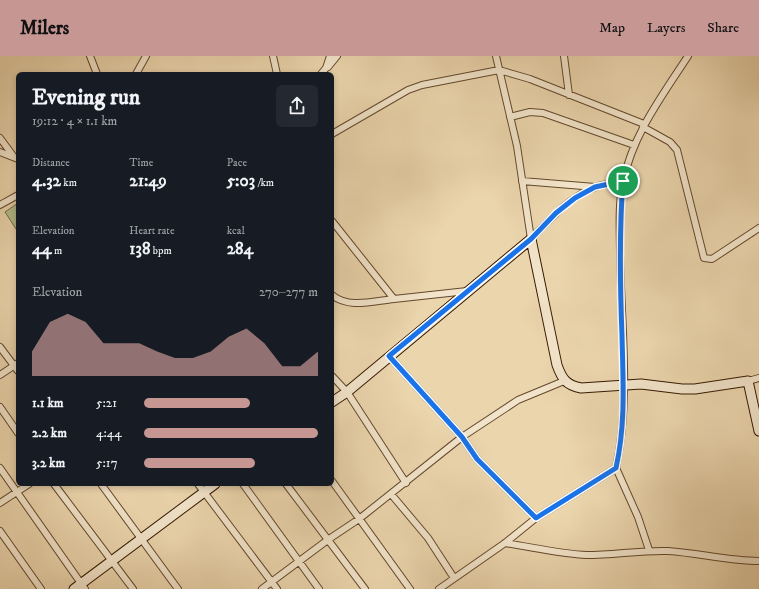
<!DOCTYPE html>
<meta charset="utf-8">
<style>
:root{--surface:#171b24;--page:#242831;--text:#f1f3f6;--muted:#9ea1a6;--accent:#c59692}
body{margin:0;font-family:"IM FELL DW Pica",serif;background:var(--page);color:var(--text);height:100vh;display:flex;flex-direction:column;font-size:15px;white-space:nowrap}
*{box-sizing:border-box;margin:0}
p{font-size:13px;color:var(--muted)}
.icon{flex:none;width:22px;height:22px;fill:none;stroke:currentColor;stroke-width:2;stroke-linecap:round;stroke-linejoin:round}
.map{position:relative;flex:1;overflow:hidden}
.sheet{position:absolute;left:16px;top:16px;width:318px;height:414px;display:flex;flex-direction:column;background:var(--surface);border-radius:6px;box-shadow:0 2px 6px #0003}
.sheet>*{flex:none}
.pin{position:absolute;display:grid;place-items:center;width:34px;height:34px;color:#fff;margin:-17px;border:2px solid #fff;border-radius:50%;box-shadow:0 1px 4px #0007}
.round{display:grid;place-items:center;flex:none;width:42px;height:42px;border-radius:6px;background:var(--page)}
.head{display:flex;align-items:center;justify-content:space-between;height:68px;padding:0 16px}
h1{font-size:22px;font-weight:700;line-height:30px}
.metrics{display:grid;grid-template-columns:repeat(3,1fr);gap:6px;height:68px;padding:4px 16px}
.metrics div{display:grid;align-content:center}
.metrics b{font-size:17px;font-weight:700}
.metrics small{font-size:11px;font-weight:400}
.metrics p{font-size:11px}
.chart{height:112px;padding:8px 16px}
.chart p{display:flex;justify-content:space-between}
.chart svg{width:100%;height:72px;margin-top:4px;fill:var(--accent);opacity:.7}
ul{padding:0 16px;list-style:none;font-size:13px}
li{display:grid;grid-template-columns:64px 48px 1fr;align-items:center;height:30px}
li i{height:10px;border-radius:5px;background:var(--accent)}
header{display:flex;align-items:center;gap:24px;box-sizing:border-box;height:56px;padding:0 20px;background:var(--accent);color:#111}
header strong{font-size:19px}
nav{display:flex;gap:22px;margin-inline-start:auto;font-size:14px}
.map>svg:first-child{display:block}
.green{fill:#b4be8c;stroke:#756c46}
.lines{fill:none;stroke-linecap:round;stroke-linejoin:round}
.street-casing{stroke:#63482c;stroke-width:8}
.secondary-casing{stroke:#361901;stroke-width:11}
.street{stroke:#f2e4ca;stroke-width:6}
.secondary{stroke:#f2e4ca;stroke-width:9}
.route-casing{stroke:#fff;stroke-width:8}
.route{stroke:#1a73e8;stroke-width:5}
</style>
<header>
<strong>Milers</strong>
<nav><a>Map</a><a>Layers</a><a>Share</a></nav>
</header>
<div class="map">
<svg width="759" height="533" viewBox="0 0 759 533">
<rect width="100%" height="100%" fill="#ebd5ad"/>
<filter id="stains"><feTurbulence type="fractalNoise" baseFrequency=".005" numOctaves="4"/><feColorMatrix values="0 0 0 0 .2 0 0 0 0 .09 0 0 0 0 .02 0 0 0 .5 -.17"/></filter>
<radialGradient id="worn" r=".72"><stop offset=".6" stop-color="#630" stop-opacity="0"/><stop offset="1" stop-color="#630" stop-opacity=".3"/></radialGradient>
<!-- green -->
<path class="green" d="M18,147V176L5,156Z"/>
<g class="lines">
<defs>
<path id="street" d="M90,0L97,18
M273,0L277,18
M496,0L517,90L531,183
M564,0L569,39
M328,11L337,0
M136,18L146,0
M321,18L326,12L330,0
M510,61L530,56L543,57L634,89
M643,71L670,86L677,94L704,202L712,203L759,172
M332,78L408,34L422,29L499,14L530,23L644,68
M0,82L14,101
M0,96L18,103
M522,125L595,131
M0,149L18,139
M332,165L394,243C373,245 349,253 332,239
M531,183C549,164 570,140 596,131C604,128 614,127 623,125
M394,243L467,235
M0,291L18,315
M389,300L462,381L477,403L536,462
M0,319L18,307
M332,320L347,336L406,427
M748,325L759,322
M0,351L18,377
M0,412L85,533
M616,412L638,461L649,494
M332,425L410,533
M54,428L133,533
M101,428L178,533
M198,428L277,533
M243,428L319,533
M286,428L365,533
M391,438L428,482L454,522
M0,447L29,428
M0,475L41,533
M505,487C532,491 560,498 587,499C614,499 641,494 668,495C699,497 728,505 759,505
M262,533L329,483L359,463L462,381L518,344L564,325
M439,533L505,487L536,462L616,412C631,342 621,269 620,198C620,175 618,149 623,126C633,78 662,40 688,0"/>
<path id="secondary" d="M332,346L347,336L531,183L557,309C562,323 566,329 581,332L641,328L682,333H695L748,325L759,375
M74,533L215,428"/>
</defs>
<!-- street casing -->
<use href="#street" class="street-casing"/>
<!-- secondary casing -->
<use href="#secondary" class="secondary-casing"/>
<!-- street -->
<use href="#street" class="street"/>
<!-- secondary -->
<use href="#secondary" class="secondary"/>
</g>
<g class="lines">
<defs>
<path id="route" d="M623,125C619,176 620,228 622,279C623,325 626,367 616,412L536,462L477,403L462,381L389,300L531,183L556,157L575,142L595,131Z"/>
</defs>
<!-- route casing -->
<use href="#route" class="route-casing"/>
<!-- route -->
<use href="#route" class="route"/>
</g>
<rect width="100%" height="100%" filter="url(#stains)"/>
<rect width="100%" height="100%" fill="url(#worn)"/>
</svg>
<div class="pin" style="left:623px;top:125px;background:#1e9e55"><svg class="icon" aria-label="arrive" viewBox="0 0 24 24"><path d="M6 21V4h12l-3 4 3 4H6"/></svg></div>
<section class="sheet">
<div class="head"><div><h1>Evening run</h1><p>19:12 · 4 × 1.1 km</p></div><a class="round"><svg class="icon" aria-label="share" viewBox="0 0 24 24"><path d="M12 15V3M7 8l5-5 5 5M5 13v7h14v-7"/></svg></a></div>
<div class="metrics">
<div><p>Distance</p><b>4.32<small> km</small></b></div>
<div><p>Time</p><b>21:49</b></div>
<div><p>Pace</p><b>5:03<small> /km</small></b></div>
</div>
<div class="metrics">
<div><p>Elevation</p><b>44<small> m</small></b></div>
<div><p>Heart rate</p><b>138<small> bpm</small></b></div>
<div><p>kcal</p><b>284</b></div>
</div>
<div class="chart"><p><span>Elevation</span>270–277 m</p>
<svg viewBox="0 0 160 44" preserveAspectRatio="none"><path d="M0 44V29L10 11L20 6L30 11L40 24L50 24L60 24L70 29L80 33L90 33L100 29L110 20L120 15L130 24L140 38L150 38L160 29V44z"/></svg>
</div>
<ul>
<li><b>1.1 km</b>5:21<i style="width:61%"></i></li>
<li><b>2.2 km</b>4:44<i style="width:100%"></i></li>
<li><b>3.2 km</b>5:17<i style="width:64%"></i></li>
</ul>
</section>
</div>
